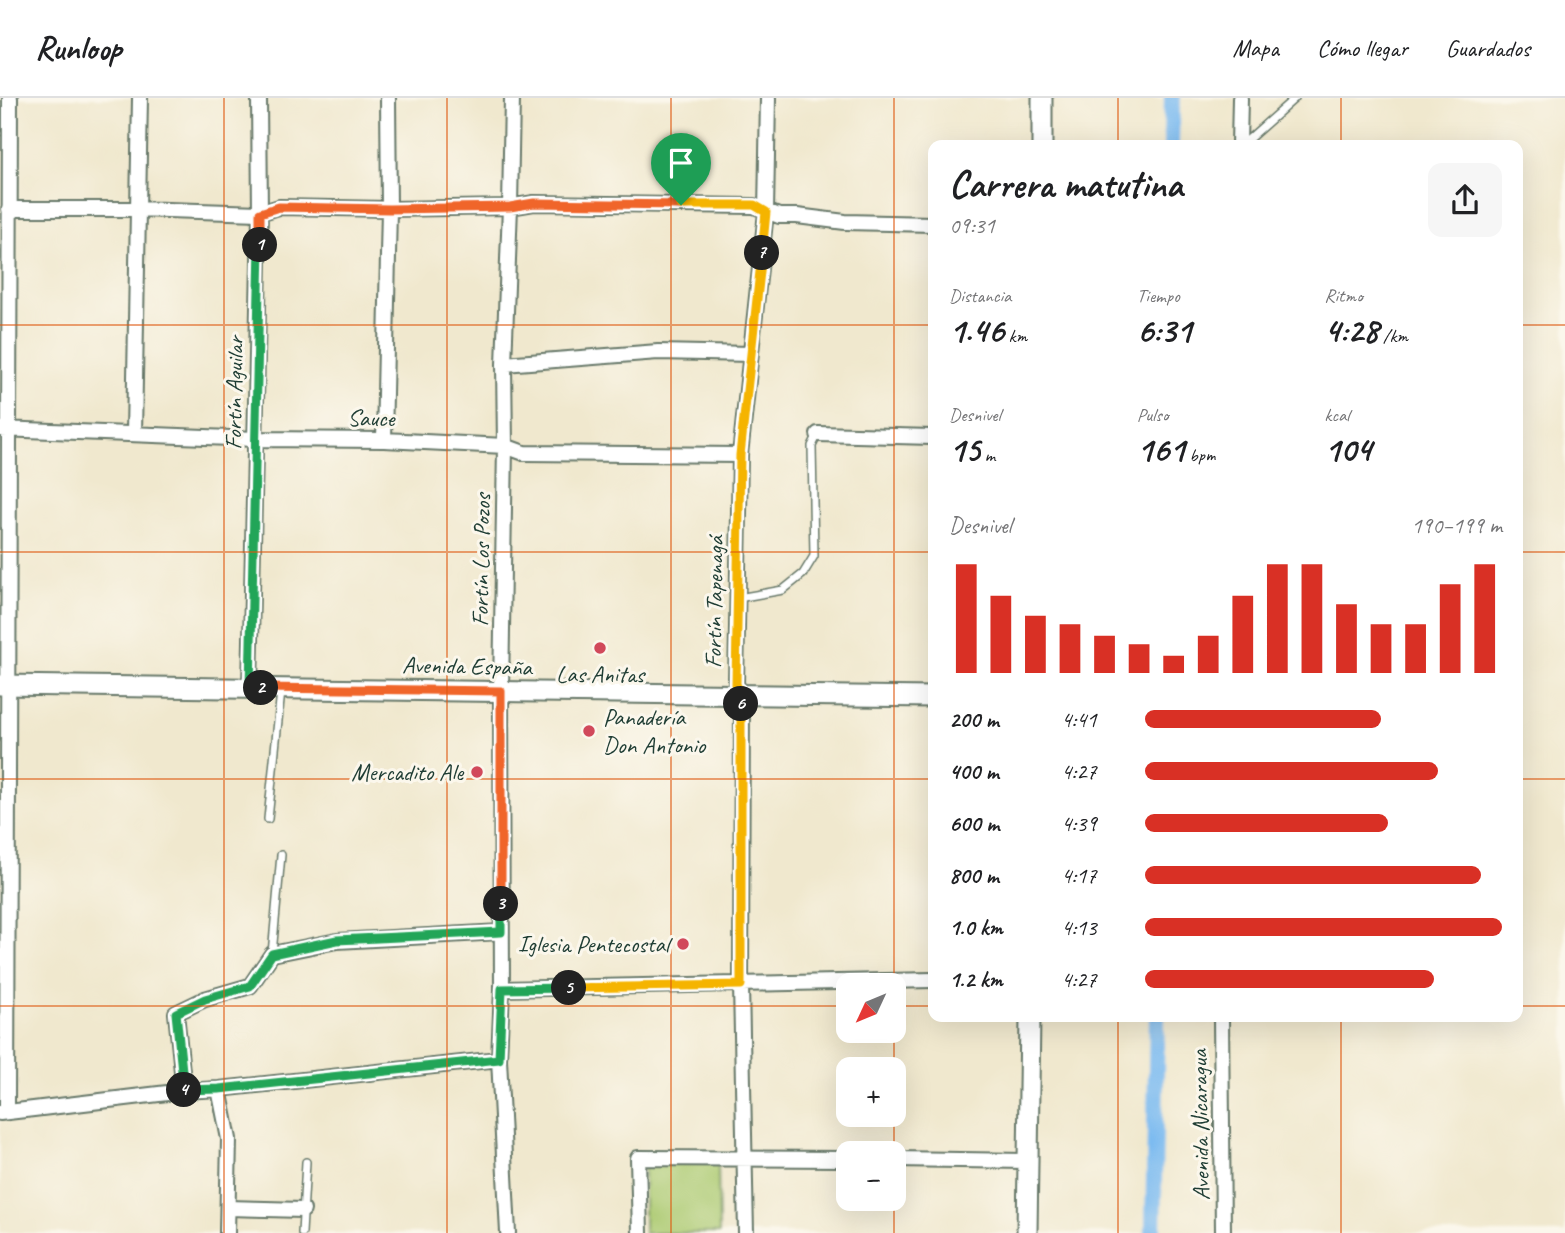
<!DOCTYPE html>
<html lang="es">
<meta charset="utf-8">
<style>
:root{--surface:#fff;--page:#f6f6f6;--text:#202124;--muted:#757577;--line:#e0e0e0;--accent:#d93025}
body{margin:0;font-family:Caveat,sans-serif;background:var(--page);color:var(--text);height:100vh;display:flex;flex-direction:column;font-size:26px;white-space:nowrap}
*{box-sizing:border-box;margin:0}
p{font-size:23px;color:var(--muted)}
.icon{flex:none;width:38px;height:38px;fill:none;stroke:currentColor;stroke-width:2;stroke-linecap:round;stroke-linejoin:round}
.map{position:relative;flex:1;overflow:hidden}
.sheet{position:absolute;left:928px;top:42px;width:595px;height:882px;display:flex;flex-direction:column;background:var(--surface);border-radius:14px;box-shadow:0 7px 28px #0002}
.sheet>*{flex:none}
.needle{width:46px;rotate:226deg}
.buttons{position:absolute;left:836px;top:875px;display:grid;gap:14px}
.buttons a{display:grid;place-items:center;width:70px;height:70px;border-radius:14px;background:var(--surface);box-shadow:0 7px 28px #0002;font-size:35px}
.pin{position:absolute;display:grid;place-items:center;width:60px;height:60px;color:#fff;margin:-72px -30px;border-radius:50% 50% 50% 0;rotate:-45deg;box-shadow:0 0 7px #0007}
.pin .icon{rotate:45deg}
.km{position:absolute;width:35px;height:35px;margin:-18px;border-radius:50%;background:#222;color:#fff;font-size:19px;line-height:35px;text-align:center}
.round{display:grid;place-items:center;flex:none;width:74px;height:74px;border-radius:14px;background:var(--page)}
.head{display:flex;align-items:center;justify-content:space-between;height:119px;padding:0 21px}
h1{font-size:38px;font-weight:800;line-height:52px}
.figures{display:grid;grid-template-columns:repeat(3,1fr);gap:10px;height:119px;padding:7px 21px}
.figures div{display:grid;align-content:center}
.figures b{font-size:35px;font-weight:800}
.figures small{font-size:19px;font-weight:400}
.figures p{font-size:19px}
.chart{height:196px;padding:14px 21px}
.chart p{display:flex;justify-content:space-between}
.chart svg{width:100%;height:126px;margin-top:7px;stroke:var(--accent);stroke-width:6}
ul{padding:0 21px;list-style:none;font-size:23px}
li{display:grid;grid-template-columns:112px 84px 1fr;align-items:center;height:52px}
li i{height:18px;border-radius:9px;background:var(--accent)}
header{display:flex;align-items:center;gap:42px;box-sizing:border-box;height:98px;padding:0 35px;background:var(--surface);border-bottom:2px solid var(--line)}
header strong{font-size:33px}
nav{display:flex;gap:38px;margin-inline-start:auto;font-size:24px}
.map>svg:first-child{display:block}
.green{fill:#adcb73;stroke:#668454;stroke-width:2}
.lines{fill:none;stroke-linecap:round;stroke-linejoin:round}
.canal{stroke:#7dbbf0;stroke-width:16}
.lane-casing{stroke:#68796a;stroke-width:10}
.street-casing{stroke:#68796a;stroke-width:18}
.secondary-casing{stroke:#68796a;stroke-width:23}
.lane{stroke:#fff;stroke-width:7}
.street{stroke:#fff;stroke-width:14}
.secondary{stroke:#fff;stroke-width:19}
.split-1-casing{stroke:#fff;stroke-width:14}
.split-2-casing{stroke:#fff;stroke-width:14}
.split-3-casing{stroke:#fff;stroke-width:14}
.split-4-casing{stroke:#fff;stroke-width:14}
.split-5-casing{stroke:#fff;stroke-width:14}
.split-6-casing{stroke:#fff;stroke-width:14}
.split-7-casing{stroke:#fff;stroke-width:14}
.split-8-casing{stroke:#fff;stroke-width:14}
.split-1{stroke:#f0652b;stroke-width:9}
.split-2{stroke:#22a559;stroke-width:9}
.split-3{stroke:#f0652b;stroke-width:9}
.split-4{stroke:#22a559;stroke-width:9}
.split-5{stroke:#22a559;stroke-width:9}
.split-6{stroke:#f5b400;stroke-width:9}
.split-7{stroke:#f5b400;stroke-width:9}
.split-8{stroke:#f5b400;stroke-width:9}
.grid{fill:none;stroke:#de580e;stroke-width:2;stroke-opacity:0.55}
.poi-dot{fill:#d1495b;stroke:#fbf7ec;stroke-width:2.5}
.labels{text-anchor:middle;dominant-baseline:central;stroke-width:6;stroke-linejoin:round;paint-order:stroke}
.street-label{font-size:24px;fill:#1f3d34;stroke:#fbf7ec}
.poi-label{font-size:24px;fill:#1f3d34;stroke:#fbf7ec;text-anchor:end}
</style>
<header>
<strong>Runloop</strong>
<nav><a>Mapa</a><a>Cómo llegar</a><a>Guardados</a></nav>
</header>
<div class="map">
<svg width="1565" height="1135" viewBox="0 0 1565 1135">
<rect width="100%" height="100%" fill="#fbf7ec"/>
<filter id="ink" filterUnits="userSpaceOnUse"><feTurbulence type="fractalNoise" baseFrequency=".0143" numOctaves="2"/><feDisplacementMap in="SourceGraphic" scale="14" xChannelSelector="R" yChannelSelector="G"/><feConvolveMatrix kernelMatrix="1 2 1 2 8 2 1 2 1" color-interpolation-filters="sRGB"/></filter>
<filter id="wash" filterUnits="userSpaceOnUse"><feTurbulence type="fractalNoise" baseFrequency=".00686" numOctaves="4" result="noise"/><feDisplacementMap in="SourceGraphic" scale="28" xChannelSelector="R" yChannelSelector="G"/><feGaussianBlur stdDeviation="1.57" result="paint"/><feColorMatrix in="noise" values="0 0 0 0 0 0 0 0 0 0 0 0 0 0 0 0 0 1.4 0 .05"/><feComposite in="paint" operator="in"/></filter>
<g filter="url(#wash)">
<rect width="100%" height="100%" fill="#f0e8ce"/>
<!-- green -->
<path class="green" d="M718,1063L719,1135H644V1064Z"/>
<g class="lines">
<!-- canal -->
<path class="canal" d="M1171,47L1172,0
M1153,1135L1157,919"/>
</g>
</g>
<g filter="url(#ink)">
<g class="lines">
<defs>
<path id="lane" d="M1242,47L1295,0
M738,500L783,492L803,476L814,458L812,348L818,336
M268,721L281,593
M272,856L281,757
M302,1135L306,1064"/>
<path id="street" d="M1239,47L1240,0
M9,111H137L260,115L279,109L389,111L510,109L534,105L754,108L779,118H797L845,124L933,126
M504,266L658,254L751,256
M1,331L256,341L384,342L505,348L524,355L740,357
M134,336L140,0
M818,336L933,339
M384,342L389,111L388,0
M250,590L260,115L259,0
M502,891L933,882
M1221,919L1223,1135
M219,991L229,1041L227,1135
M184,993L176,915L205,901L250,888L272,856L337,843L501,834
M7,1013L10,0
M0,1015L184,993L219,991L499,961
M894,1061L1028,1063
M228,1110L303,1112
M508,1135L499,961L502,891L501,593L505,348L504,266L510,109L512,0
M640,1135L638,1060L849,1061
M746,1135L741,887L742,597L736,586L740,357L766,114L768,0"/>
<path id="secondary" d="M1042,47V0
M0,587L933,599
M1027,1135L1030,919"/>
</defs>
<!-- lane casing -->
<use href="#lane" class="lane-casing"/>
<!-- street casing -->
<use href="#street" class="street-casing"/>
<!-- secondary casing -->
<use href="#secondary" class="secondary-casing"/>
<!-- lane -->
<use href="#lane" class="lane"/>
<!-- street -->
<use href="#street" class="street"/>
<!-- secondary -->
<use href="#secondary" class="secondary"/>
</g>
</g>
<g class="lines" filter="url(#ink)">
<defs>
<path id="split-1" d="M260,147V115L279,109L389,111L450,110L510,109L534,105L681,107"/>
<path id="split-2" d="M260,147L250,590H261"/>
<path id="split-3" d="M261,590L501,593V806"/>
<path id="split-4" d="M184,992L176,915L205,901L250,888L272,856L337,842L501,834V806"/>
<path id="split-5" d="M184,992L219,991L499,961L502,891L569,890"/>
<path id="split-6" d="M569,890L741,887V606"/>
<path id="split-7" d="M741,606V597L736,586L740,357L762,155"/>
<path id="split-8" d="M681,107H754L766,114L762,155"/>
</defs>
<!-- split-1 casing -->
<use href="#split-1" class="split-1-casing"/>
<!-- split-2 casing -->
<use href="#split-2" class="split-2-casing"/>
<!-- split-3 casing -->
<use href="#split-3" class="split-3-casing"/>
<!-- split-4 casing -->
<use href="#split-4" class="split-4-casing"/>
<!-- split-5 casing -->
<use href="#split-5" class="split-5-casing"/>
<!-- split-6 casing -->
<use href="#split-6" class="split-6-casing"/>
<!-- split-7 casing -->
<use href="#split-7" class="split-7-casing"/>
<!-- split-8 casing -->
<use href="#split-8" class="split-8-casing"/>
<!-- split-1 -->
<use href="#split-1" class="split-1"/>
<!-- split-2 -->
<use href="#split-2" class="split-2"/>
<!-- split-3 -->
<use href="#split-3" class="split-3"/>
<!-- split-4 -->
<use href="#split-4" class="split-4"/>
<!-- split-5 -->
<use href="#split-5" class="split-5"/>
<!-- split-6 -->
<use href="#split-6" class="split-6"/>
<!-- split-7 -->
<use href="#split-7" class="split-7"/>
<!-- split-8 -->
<use href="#split-8" class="split-8"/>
</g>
<!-- grid -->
<path class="grid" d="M224,0V1135M447,0V1135M671,0V1135M894,0V1135M1118,0V47M1341,0V47M0,227H933M1517,227H1565M0,454H933M1517,454H1565M0,681H933M1517,681H1565M0,908H849M894,908H933M1517,908H1565M1118,919V1135M1341,919V1135"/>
<!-- markers -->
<g class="poi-dot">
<circle cx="600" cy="550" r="7"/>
<circle cx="589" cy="633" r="7"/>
<circle cx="477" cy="674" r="7"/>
<circle cx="683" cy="846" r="7"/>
</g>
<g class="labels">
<!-- street labels -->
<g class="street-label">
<text transform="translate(234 295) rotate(-89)">Fortín Aguilar</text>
<text transform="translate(371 320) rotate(1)">Sauce</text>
<text transform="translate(481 462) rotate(-89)">Fortín Los Pozos</text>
<text transform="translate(714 504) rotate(-89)">Fortín Tapenagá</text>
<text transform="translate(467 568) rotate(1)">Avenida España</text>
<text transform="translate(1200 1027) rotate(-91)">Avenida Nicaragua</text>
</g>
<!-- poi labels -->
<g class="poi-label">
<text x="600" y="576" text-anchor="middle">Las Anitas</text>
<text x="603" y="619" text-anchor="start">Panadería<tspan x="603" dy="28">Don Antonio</tspan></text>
<text x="463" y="674">Mercadito Ale</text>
<text x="669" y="846">Iglesia Pentecostal</text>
</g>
</g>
</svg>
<div class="buttons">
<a><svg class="needle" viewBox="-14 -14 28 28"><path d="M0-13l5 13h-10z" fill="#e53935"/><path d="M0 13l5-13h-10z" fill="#757577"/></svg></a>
<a>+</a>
<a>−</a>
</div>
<div class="pin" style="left:681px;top:107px;background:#1e9e55"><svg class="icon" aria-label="arrive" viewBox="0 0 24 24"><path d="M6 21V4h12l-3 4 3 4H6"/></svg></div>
<b class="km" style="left:260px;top:147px">1</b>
<b class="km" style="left:261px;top:590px">2</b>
<b class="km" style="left:501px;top:806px">3</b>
<b class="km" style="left:184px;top:992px">4</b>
<b class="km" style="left:569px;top:890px">5</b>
<b class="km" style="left:741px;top:606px">6</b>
<b class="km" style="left:762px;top:155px">7</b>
<section class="sheet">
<div class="head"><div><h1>Carrera matutina</h1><p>09:31</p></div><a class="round"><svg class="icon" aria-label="share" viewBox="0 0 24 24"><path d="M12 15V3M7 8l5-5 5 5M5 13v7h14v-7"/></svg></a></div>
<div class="figures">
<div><p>Distancia</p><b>1.46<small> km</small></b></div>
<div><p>Tiempo</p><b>6:31</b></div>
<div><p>Ritmo</p><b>4:28<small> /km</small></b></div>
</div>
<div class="figures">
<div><p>Desnivel</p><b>15<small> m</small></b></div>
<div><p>Pulso</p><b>161<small> bpm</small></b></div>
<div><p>kcal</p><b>104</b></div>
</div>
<div class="chart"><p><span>Desnivel</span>190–199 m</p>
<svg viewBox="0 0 160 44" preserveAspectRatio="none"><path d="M5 44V6M15 44V17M25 44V24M35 44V27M45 44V31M55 44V34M65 44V38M75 44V31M85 44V17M95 44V6M105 44V6M115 44V20M125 44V27M135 44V27M145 44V13M155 44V6"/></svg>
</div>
<ul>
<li><b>200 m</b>4:41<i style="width:66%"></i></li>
<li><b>400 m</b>4:27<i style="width:82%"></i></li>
<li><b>600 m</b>4:39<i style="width:68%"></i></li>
<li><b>800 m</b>4:17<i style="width:94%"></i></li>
<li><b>1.0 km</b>4:13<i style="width:100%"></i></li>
<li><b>1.2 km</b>4:27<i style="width:81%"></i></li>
</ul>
</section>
</div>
